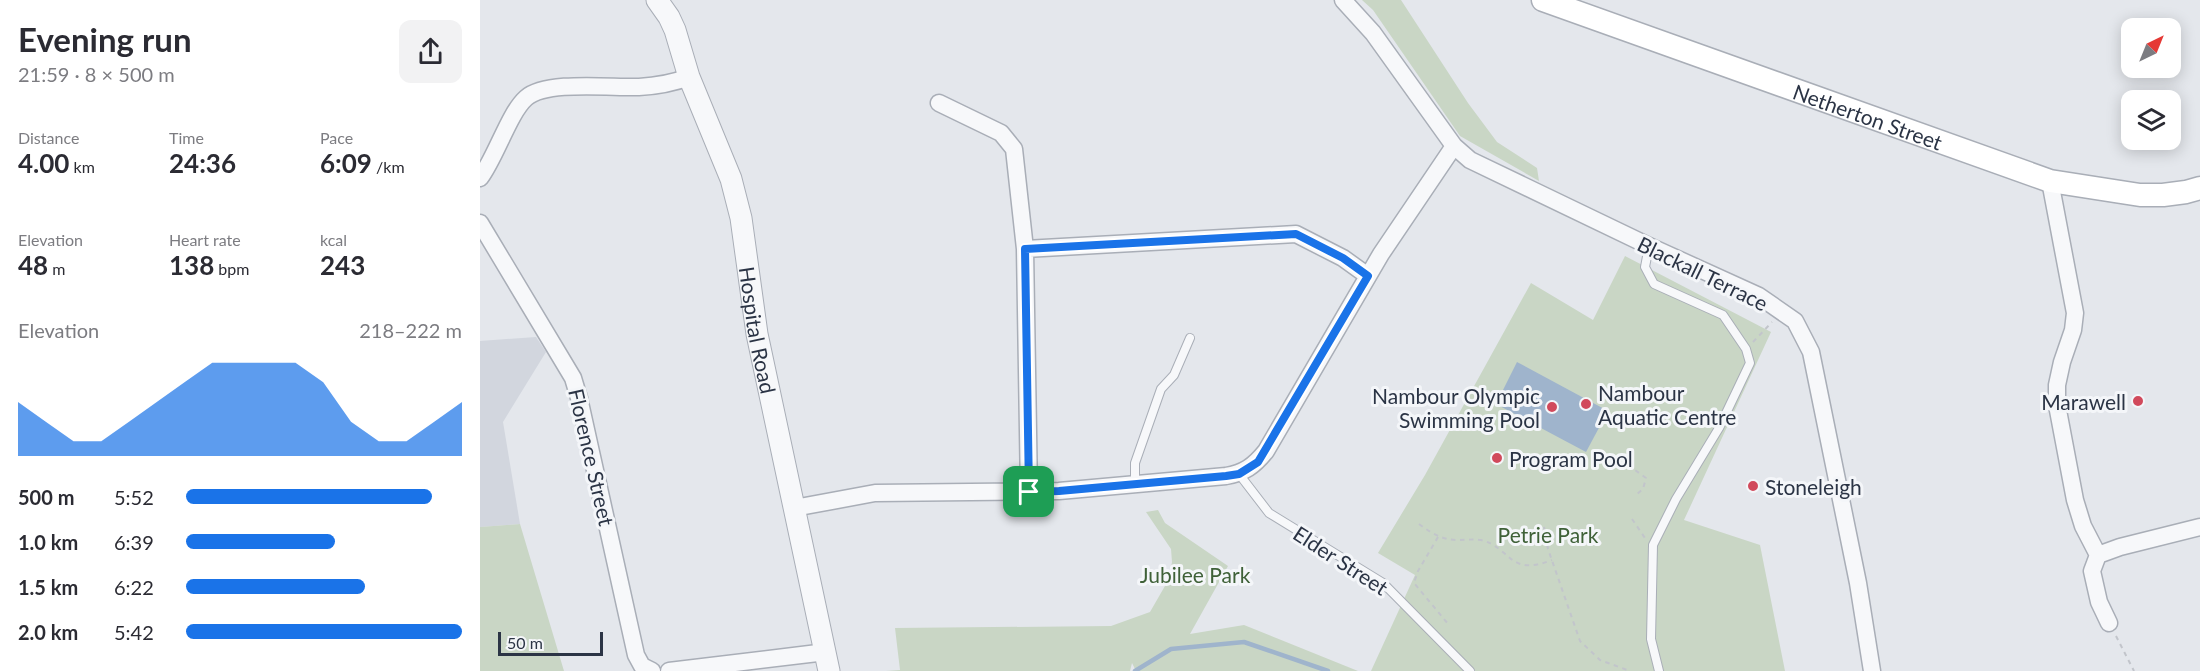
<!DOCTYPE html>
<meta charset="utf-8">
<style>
:root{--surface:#fff;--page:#f2f2f3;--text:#2b2b33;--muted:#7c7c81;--accent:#1a73e8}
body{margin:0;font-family:Lato,sans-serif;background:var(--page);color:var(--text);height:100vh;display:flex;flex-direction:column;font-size:22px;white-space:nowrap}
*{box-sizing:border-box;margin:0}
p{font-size:20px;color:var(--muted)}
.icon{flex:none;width:33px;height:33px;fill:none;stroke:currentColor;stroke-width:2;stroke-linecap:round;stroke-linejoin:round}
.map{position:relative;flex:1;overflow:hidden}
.side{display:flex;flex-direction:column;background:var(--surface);width:480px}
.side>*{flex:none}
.needle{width:39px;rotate:43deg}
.controls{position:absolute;left:1641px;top:18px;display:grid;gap:12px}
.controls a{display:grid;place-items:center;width:60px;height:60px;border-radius:12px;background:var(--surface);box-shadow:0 3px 15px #0003;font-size:30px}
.scale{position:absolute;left:18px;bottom:15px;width:105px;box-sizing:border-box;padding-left:6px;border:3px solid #2b3445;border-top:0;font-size:16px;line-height:21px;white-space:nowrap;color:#2b3445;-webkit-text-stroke:4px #f4f6f9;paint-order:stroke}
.pin{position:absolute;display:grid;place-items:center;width:51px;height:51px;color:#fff;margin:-26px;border-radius:12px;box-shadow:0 3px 9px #0006}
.round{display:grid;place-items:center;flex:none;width:63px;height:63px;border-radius:12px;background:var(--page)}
.headline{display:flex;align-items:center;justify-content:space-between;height:102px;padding:0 18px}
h1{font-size:33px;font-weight:700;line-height:45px}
.stats{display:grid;grid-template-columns:repeat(3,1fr);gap:9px;height:102px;padding:6px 18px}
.stats div{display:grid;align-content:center}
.stats b{font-size:26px;font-weight:700}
.stats small{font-size:16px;font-weight:400}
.stats p{font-size:16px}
.chart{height:168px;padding:12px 18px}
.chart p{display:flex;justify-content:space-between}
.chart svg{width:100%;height:108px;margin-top:6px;fill:var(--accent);opacity:.7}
ul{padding:0 18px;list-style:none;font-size:20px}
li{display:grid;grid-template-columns:96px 72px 1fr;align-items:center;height:45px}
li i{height:15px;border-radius:8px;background:var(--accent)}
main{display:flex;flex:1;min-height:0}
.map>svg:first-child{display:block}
.built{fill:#d2d6de}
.green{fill:#c9d6c5}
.water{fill:#9fb4cc}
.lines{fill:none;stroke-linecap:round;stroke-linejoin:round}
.stream{stroke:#9fb4cc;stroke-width:4.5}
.service-casing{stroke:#a9aeb7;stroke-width:10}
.minor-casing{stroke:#a9aeb7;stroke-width:19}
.tertiary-casing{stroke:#a9aeb7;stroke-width:23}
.secondary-casing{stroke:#a9aeb7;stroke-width:25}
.path{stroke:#c2c5cb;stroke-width:2;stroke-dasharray:4.5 4.5;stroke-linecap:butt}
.service{stroke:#f7f8fa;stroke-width:8}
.minor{stroke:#f7f8fa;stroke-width:16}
.tertiary{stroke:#f7f8fa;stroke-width:21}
.secondary{stroke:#fff;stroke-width:22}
.route-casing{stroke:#fff;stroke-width:12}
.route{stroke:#1a73e8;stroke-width:8}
.poi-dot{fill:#d1495b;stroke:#f4f6f9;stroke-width:2}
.labels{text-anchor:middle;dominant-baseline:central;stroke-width:6;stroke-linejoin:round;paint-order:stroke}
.street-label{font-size:21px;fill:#2b3445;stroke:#f4f6f9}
.poi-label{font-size:21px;fill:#2b3445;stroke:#f4f6f9;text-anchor:start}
.park-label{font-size:21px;fill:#3f6138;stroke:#f4f6f9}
</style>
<main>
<section class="side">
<div class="headline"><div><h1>Evening run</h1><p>21:59 · 8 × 500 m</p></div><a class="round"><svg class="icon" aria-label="share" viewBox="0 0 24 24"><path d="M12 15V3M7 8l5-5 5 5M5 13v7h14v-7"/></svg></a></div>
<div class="stats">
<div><p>Distance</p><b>4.00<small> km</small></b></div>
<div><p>Time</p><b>24:36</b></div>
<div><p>Pace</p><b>6:09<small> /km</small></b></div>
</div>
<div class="stats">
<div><p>Elevation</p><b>48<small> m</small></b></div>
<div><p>Heart rate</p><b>138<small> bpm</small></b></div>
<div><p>kcal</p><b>243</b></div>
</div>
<div class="chart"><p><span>Elevation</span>218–222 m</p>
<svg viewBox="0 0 160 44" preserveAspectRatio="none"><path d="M0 44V22L10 30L20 38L30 38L40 30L50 22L60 14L70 6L80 6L90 6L100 6L110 14L120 30L130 38L140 38L150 30L160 22V44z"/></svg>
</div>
<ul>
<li><b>500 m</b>5:52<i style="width:89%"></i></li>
<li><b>1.0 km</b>6:39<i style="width:54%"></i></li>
<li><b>1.5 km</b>6:22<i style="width:65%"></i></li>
<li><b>2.0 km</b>5:42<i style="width:100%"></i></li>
</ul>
</section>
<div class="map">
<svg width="1720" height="671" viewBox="0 0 1720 671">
<rect width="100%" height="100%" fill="#e4e7ec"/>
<!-- built -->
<path class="built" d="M56,337L66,352L23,422L40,524L0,527V341Z"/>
<!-- green -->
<path class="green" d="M882,0H921L988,103L1017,142L1057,168L1059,181L980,136L893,10Z
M1145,256L1291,332L1204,520L1280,545L1305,671H891L935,575L898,553L945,475L1051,283L1113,320Z
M678,510L685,523L748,566L710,634L764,625L878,671H656L652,663L650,671H406L420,670L415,628L631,626L670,612L689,579L692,562L691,549L666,512Z
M40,524L84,671H0V527Z"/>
<!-- water -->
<path class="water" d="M1037,362L1128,411L1106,452L1016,404Z"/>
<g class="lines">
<!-- stream -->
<path class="stream" d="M655,671L691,649L764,642L848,671"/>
<defs>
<path id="service" d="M1169,246L1165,267L1174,284L1243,315L1266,349L1270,363L1239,428L1196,499L1173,545L1171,639L1179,671
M759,474L789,513L903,583L990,671
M655,485V463L681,389L694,375L710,338"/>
<path id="minor" d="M863,0L893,33L974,146L990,160L1169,246L1279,296L1315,321L1331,352L1378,583L1392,671
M459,103L521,133L534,149L545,249L549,492
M0,178C16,157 29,113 46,98C66,80 132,88 159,87C177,86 193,83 209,77
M1570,181L1595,313L1593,330L1582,362L1577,385V405L1595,500L1603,526L1618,555L1612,571L1619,602L1629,623
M0,223L93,378L99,398L156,655L162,666L172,671
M545,249L816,234L863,258L888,276
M314,508L395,493L579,491L746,476C764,473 774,466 786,451L901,254L974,146
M1618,555L1640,547L1720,527
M189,671L346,652"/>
<g id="tertiary">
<path id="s1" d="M177,0L189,17L195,30L209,77L251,179L261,218L277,334L349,671"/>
</g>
<g id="secondary">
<path id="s2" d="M1063,0L1570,181L1660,195H1683L1706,192L1720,188"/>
</g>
</defs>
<!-- service casing -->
<use href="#service" class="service-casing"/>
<!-- minor casing -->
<use href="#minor" class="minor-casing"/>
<!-- tertiary casing -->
<use href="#tertiary" class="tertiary-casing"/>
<!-- secondary casing -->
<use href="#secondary" class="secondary-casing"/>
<!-- path -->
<path class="path" d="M1273,342L1292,322
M1148,465L1166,478L1163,489L1157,494
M1152,519L1165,538
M939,524C951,533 962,540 977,540C985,540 993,539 1001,540C1032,548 1028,577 1072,560
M1064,527L1068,549L1100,641L1120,660L1150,671
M958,537L938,571L934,583L969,625
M1636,636L1654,671"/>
<!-- service -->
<use href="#service" class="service"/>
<!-- minor -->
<use href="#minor" class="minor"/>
<!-- tertiary -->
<use href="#tertiary" class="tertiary"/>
<!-- secondary -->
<use href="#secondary" class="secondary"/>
</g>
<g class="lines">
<defs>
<path id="route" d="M816,234L863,258L888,276L778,462L759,474L746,476L579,491L549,492L545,249Z"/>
</defs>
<!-- route casing -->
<use href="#route" class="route-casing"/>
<!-- route -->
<use href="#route" class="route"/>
</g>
<!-- markers -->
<g class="poi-dot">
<circle cx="1658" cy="401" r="6"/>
<circle cx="1106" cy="404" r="6"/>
<circle cx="1072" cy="407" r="6"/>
<circle cx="1017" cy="458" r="6"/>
<circle cx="1273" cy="486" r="6"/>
</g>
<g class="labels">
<!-- street labels -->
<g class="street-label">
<text stroke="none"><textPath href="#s2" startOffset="345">Netherton Street</textPath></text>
<text transform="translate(1223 273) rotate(26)">Blackall Terrace</text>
<text stroke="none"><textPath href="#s1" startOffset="348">Hospital Road</textPath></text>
<text transform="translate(112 457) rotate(77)">Florence Street</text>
<text transform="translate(861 560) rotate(33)">Elder Street</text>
</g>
<!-- poi labels -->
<g class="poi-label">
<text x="1118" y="392">Nambour<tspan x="1118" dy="24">Aquatic Centre</tspan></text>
<text x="1060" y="395" text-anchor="end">Nambour Olympic<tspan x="1060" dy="24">Swimming Pool</tspan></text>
<text x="1646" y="401" text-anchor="end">Marawell</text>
<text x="1029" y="458">Program Pool</text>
<text x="1285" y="486">Stoneleigh</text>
</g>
<!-- park labels -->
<g class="park-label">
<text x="1068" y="534">Petrie Park</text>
<text x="715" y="574">Jubilee Park</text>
</g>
</g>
</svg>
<div class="controls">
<a><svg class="needle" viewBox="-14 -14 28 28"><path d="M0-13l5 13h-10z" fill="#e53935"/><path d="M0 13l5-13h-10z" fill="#7c7c81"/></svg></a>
<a><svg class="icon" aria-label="layers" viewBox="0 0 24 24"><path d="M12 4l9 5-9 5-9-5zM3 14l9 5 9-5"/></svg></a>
</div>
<div class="scale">50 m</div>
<div class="pin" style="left:549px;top:492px;background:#1e9e55"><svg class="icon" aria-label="arrive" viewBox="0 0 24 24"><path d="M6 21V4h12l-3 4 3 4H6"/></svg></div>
</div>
</main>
